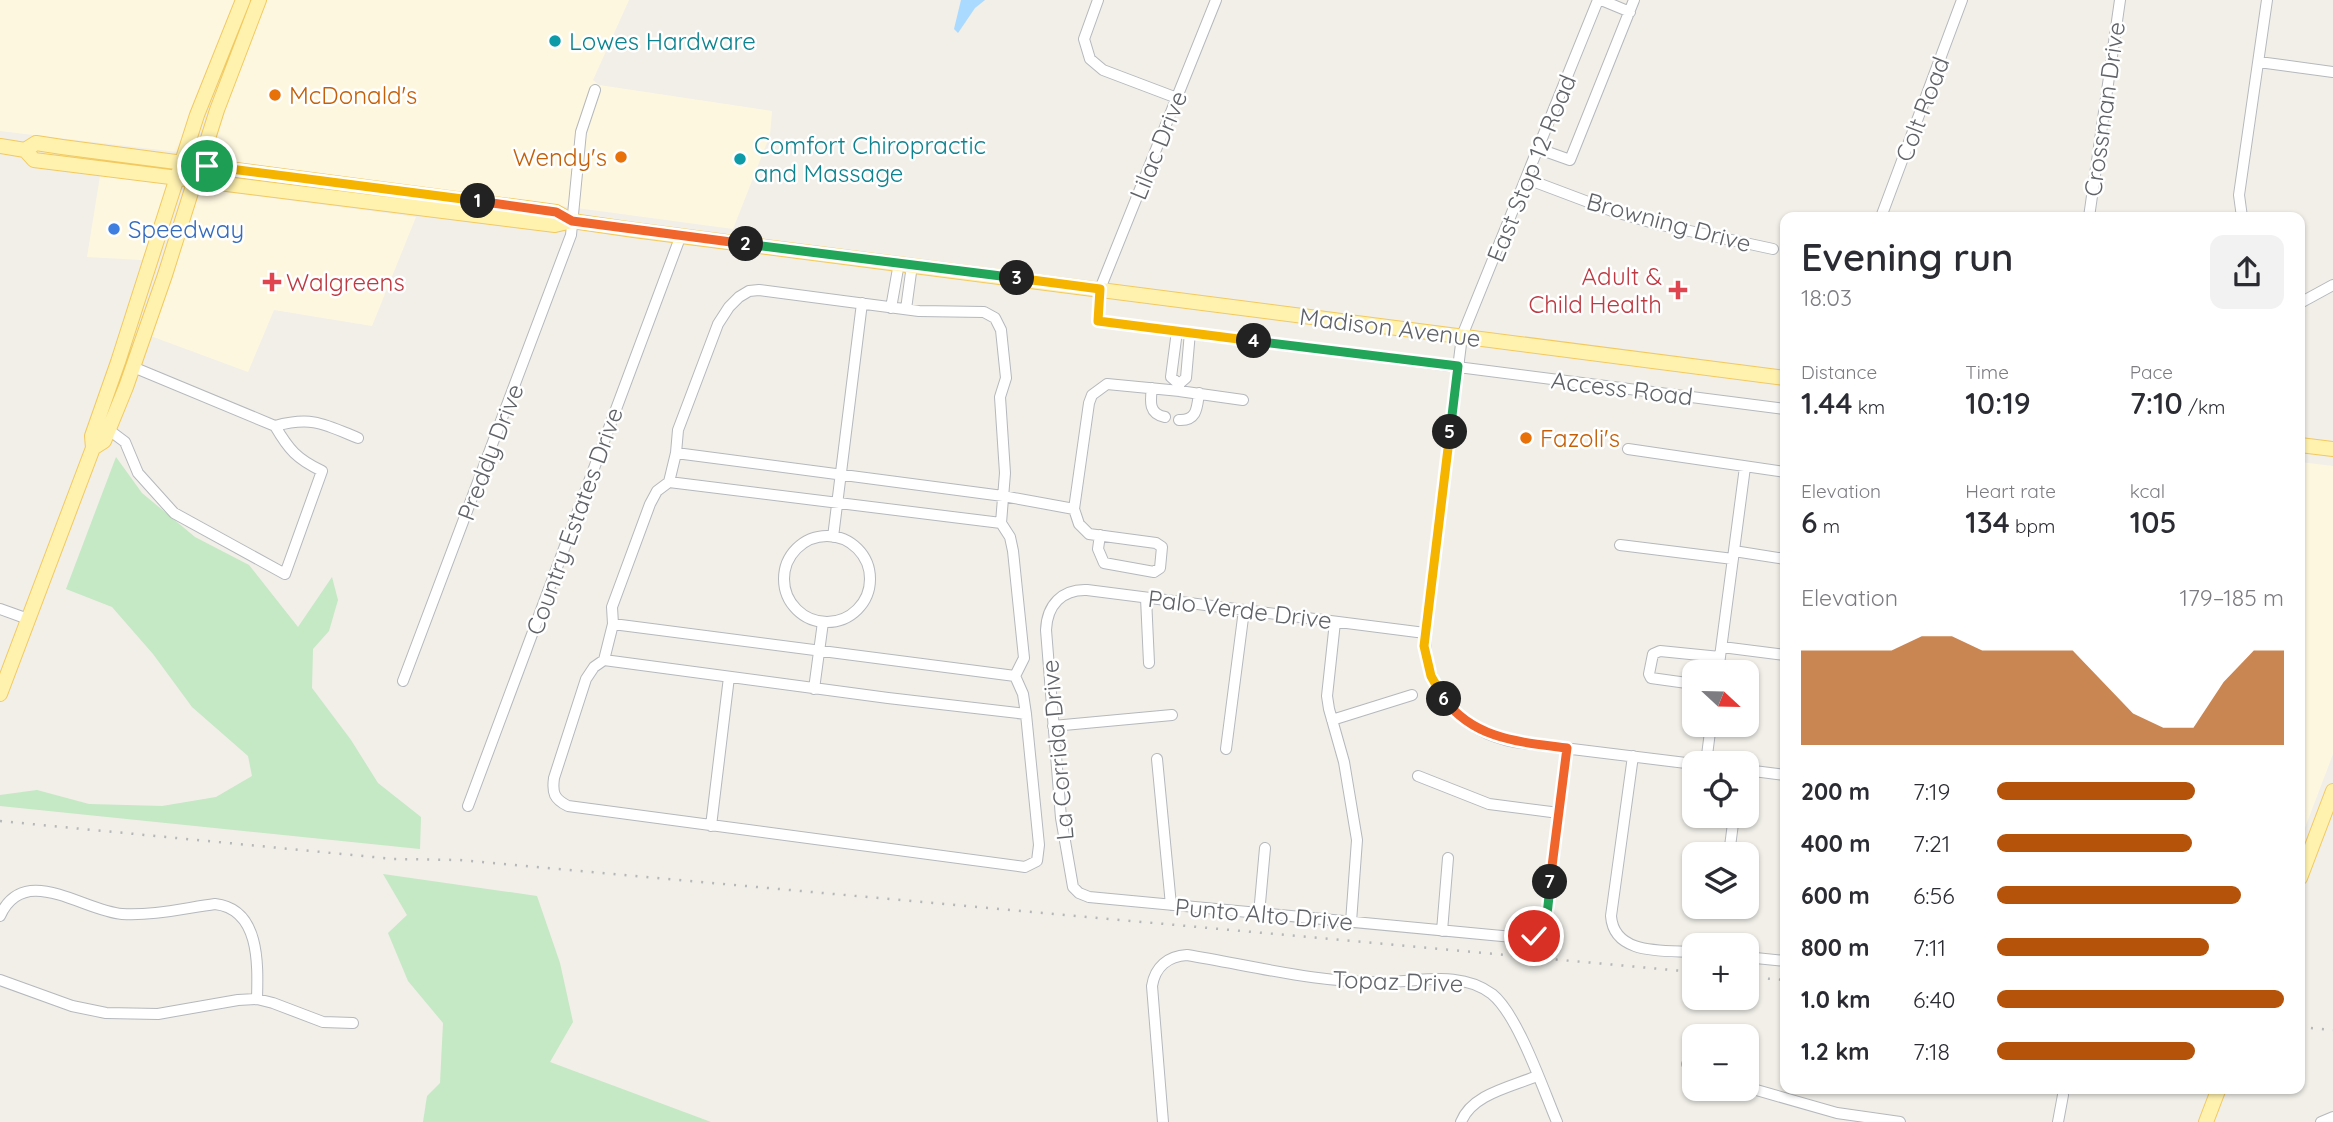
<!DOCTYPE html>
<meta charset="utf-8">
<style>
:root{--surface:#fff;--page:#f2f2f3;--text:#2b2b33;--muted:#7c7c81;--accent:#b45309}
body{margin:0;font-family:Quicksand,sans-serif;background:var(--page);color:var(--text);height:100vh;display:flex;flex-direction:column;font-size:26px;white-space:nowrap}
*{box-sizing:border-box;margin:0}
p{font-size:23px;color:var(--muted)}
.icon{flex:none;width:38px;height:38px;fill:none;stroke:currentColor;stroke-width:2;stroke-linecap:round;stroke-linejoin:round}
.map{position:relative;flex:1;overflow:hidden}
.side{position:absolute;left:1780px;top:212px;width:525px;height:882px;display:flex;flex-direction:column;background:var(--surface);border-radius:14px;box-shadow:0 2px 5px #0004}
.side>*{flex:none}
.needle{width:46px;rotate:112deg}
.fabs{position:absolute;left:1682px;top:660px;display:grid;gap:14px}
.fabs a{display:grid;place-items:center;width:77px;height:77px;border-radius:14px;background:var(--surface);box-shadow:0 2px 5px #0004;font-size:35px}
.pin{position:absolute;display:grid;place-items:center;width:60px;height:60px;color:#fff;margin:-30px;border:4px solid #fff;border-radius:50%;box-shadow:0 2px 7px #0007}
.km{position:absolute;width:35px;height:35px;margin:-18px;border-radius:50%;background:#222;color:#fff;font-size:19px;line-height:35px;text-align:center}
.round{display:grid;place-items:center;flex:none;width:74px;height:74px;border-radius:14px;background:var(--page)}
.headline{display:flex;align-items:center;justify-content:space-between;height:119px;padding:0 21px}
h1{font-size:38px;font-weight:600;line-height:52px}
.figures{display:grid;grid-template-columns:repeat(3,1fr);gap:10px;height:119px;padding:7px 21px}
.figures div{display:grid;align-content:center}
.figures b{font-size:30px;font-weight:600}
.figures small{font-size:19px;font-weight:400}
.figures p{font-size:19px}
.chart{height:196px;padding:14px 21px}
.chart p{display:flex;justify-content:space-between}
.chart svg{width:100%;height:126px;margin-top:7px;fill:var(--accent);opacity:.7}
ul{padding:0 21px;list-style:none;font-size:23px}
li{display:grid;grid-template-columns:112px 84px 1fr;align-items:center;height:52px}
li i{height:18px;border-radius:9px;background:var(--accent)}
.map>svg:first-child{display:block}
.commercial{fill:#fef7e0}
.green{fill:#c5e8c5}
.water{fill:#aadaff}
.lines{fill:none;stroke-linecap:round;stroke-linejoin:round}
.minor-casing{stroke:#b5b8bc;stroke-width:12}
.major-casing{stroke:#f2c960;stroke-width:16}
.minor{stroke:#fff;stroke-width:10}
.major{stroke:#fff2af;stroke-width:14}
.rail{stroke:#b6b7b8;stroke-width:2.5;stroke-dasharray:2 9;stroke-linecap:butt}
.split-1-casing{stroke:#fff;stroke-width:14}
.split-2-casing{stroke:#fff;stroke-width:14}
.split-3-casing{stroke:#fff;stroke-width:14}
.split-4-casing{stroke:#fff;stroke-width:14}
.split-5-casing{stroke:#fff;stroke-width:14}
.split-6-casing{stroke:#fff;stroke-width:14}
.split-7-casing{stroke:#fff;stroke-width:14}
.split-8-casing{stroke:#fff;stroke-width:14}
.split-1{stroke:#f5b400;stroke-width:9}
.split-2{stroke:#f0652b;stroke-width:9}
.split-3{stroke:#22a559;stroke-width:9}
.split-4{stroke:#f5b400;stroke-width:9}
.split-5{stroke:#22a559;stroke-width:9}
.split-6{stroke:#f5b400;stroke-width:9}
.split-7{stroke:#f0652b;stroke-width:9}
.split-8{stroke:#22a559;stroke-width:9}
.culture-dot{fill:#0f9aa8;stroke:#fff;stroke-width:2.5}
.food-dot{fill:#e8710a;stroke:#fff;stroke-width:2.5}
.shop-dot{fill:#3f7fe0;stroke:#fff;stroke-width:2.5}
.health-dot{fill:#e0444e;stroke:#fff;stroke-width:2.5}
.labels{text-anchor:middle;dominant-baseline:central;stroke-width:5;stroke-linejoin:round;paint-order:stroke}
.culture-label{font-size:24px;fill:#0d838f;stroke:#fff;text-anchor:start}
.food-label{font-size:24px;fill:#c56008;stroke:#fff;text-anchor:start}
.street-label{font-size:24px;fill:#5f6368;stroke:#fff}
.shop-label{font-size:24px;fill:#366cbe;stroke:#fff;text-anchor:start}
.health-label{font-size:24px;fill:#be3a42;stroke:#fff;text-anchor:end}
</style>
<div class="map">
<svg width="2333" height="1122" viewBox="0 0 2333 1122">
<rect width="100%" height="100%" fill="#f1efe8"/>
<!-- commercial -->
<path class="commercial" d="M0,0H237L178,152L0,131Z
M261,0H629L593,80L599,85L772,111L770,135L733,229L207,158Z
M100,176L172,182L142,260L87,257Z
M196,188L416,217L372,326L274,310L248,372L148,335Z
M2300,462L2333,466V754L2300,841Z"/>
<!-- green -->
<path class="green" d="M116,457L142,493L195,537L249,565L298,627L332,577L338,600L329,631L313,649L312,688L351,740L378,783L421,817L420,849L0,806V795L37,790L89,804L162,806L216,797L252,776L248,756L192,707L153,654L112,607L66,589Z
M383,874L537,896L560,963L573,1022L550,1062L711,1122H423L427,1096L440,1083L443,1023L408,981L388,933L407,915Z"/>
<!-- water -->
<path class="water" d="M961,0H985L975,8L958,33L954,29Z"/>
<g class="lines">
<defs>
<path id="minor" d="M1098,0L1084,39L1090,59L1103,70L1177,98
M1216,0L1100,289L1098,321L1785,409
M1598,0L1462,336L1425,633C1423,688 1461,732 1515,742L1694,764
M1601,0L1630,12
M2259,62L2333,72
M1539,149L1570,160L1634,0
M1527,179L1612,211L1657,224L1773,249
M1881,217L1962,0
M2089,217L2120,0
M2242,217L2239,195L2267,0
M759,290L919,311L984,312L995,318L1001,330L1006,378L1000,397L1005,473L1001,523L1010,537L1013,551L1024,658L1015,676L1023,694L1026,714L1039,845L1037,861L1025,867L568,806C554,799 552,793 554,778L586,679L594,667L604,660L613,624L612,607L650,504L657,491L669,482L676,453L678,430L718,324L729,307L739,297L749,291Z
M2300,303L2333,285
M891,308L899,263
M906,309L912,265
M1177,331L1171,377L1179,384V391L1243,400
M133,367L275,426C312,416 324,424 358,438
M1179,384L1186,378L1190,332
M1152,388C1150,402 1149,414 1165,417
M1179,420C1197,421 1197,408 1199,393
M109,430L125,442L138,473L174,513L285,574L322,471C297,459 289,450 275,426
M1628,449L1785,472
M676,453L1003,496L1074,509L1089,403L1092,395L1107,384L1180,391
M669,482L1001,523
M1074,509L1079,524L1089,534L1156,543L1162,547L1160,568L1154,572L1104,563L1098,549L1100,535
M784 579a43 43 0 1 1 86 0a43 43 0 1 1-86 0Z
M833,537L862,303
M1620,545L1733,559
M1734,551L1785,559
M1146,598L1149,663
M0,609L28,619
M1335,622L1327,696L1329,709L1344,762L1357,840L1351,922
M613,624L1015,676
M1425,633L1087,590C1062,589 1047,605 1046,630L1061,818L1073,887L1079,893L1089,897L1523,938C1535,937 1543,931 1546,919L1567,748
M1722,647L1785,655
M604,660L888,698L1026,714
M1718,672L1745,467
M403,681L571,235L581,132L595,90
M1694,684L1651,678L1649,674L1653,654L1660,651L1720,657
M814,689L823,622
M1332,720L1412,695
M1053,726L1172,715
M1226,749L1244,610
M1633,756L1611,916C1614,956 1665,950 1694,952
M1157,759L1171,905
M1706,763L1711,724
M1746,770L1785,775
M1418,776L1489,804L1559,813
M468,806L681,235
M711,826L729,677
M1729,854L1734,816
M1259,914L1265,848
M0,916C24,862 83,911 122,914C152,916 185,908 215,904C260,909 258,964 257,999
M1442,931L1448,858
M1746,957L1785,961
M0,980L72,1006L106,1013L158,1014L238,1000L257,999L273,1003L323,1022L353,1023
M1687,1064L1694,1067
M1746,1087L1837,1113L1900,1122
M1163,1122L1152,986C1155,967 1168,956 1187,955C1254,966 1321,984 1388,982C1424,981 1461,971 1492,994C1518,1015 1543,1089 1557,1122
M1461,1122C1472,1094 1511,1087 1537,1076
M2058,1122L2063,1095
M2321,1122L2333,1117"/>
<path id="major" d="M0,146L25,150L36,143L62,147L556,212L572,221L634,230L1785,378
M25,150L34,160L555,225L572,221
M2300,445L2333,449
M93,448L104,441L126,387L165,275L217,110L259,0
M0,694L93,448L92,436L118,362L197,115L243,0
M2300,878L2333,791
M2206,1122L2219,1088"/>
</defs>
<!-- minor casing -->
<use href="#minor" class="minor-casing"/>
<!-- major casing -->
<use href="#major" class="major-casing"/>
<!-- minor -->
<use href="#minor" class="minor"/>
<!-- major -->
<use href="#major" class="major"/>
<!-- rail -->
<path class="rail" d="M0,821L394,859L459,860L1694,972
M1746,977L1785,980
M2300,1027L2333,1030"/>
</g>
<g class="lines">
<defs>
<path id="split-1" d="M207,166L478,201"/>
<path id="split-2" d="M478,201L556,212L572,221L746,244"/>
<path id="split-3" d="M746,244L1017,278"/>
<path id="split-4" d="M1017,278L1100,289L1098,321L1254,341"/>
<path id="split-5" d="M1254,341L1458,366L1450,432"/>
<path id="split-6" d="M1444,699L1431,676L1424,646L1450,432"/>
<path id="split-7" d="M1444,699C1475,740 1521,742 1567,748L1550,882"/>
<path id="split-8" d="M1534,936C1550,925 1548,900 1550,882"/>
</defs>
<!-- split-1 casing -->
<use href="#split-1" class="split-1-casing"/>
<!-- split-2 casing -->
<use href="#split-2" class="split-2-casing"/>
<!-- split-3 casing -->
<use href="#split-3" class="split-3-casing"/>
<!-- split-4 casing -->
<use href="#split-4" class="split-4-casing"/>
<!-- split-5 casing -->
<use href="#split-5" class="split-5-casing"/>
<!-- split-6 casing -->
<use href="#split-6" class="split-6-casing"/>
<!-- split-7 casing -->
<use href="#split-7" class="split-7-casing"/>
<!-- split-8 casing -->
<use href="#split-8" class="split-8-casing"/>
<!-- split-1 -->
<use href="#split-1" class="split-1"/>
<!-- split-2 -->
<use href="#split-2" class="split-2"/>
<!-- split-3 -->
<use href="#split-3" class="split-3"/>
<!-- split-4 -->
<use href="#split-4" class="split-4"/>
<!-- split-5 -->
<use href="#split-5" class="split-5"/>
<!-- split-6 -->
<use href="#split-6" class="split-6"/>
<!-- split-7 -->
<use href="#split-7" class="split-7"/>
<!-- split-8 -->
<use href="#split-8" class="split-8"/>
</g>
<!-- markers -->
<g class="culture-dot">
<circle cx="555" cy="41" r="7"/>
<circle cx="740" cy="159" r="7"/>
</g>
<g class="food-dot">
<circle cx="275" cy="95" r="7"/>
<circle cx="621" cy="157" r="7"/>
<circle cx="1526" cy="438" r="7"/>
</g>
<circle class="shop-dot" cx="114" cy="229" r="7"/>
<g class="health-dot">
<path d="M268.5 271.5h7v7h7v7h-7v7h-7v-7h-7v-7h7z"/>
<path d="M1674.5 279.5h7v7h7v7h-7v7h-7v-7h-7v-7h7z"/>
</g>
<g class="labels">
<!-- culture labels -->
<g class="culture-label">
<text x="569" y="41">Lowes Hardware</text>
<text x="754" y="145">Comfort Chiropractic<tspan x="754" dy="28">and Massage</tspan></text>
</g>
<!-- food labels -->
<g class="food-label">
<text x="289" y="95">McDonald's</text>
<text x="607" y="157" text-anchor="end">Wendy's</text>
<text x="1540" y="438">Fazoli's</text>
</g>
<!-- street labels -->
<g class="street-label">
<text transform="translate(1922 109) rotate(-69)">Colt Road</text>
<text transform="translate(2104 109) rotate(-82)">Crossman Drive</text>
<text transform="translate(1158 145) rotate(-68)">Lilac Drive</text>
<text transform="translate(1531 168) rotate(-68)">East Stop 12 Road</text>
<text transform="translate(1669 222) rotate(15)">Browning Drive</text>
<text transform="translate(1390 327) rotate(7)">Madison Avenue</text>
<text transform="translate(1622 388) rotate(7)">Access Road</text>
<text transform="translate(490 452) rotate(-69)">Preddy Drive</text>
<text transform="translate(574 521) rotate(-70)">Country Estates Drive</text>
<text transform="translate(1240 609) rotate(7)">Palo Verde Drive</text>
<text transform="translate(1057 750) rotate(-95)">La Corrida Drive</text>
<text transform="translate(1264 914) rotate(5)">Punto Alto Drive</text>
<text transform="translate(1398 981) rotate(2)">Topaz Drive</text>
</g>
<!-- shop labels -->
<g class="shop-label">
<text x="128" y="229">Speedway</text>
</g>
<!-- health labels -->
<g class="health-label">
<text x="1662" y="276">Adult &amp;<tspan x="1662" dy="28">Child Health</tspan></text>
<text x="286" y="282" text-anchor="start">Walgreens</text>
</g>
</g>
</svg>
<div class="fabs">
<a><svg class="needle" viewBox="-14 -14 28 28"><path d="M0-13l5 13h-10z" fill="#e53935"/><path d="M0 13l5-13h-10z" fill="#7c7c81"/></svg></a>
<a><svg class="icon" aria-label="locate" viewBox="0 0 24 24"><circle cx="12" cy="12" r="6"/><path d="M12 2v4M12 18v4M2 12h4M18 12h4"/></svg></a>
<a><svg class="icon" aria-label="layers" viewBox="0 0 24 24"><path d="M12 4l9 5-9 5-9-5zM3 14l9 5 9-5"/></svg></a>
<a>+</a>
<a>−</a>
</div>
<div class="pin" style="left:207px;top:166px;background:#1e9e55"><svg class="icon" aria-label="arrive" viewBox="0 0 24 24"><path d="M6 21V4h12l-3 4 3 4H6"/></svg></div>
<div class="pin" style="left:1534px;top:936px;background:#d93025"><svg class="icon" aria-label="check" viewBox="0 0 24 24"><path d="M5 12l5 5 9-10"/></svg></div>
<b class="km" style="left:478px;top:201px">1</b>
<b class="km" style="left:746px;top:244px">2</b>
<b class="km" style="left:1017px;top:278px">3</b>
<b class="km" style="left:1254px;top:341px">4</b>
<b class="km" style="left:1450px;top:432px">5</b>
<b class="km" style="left:1444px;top:699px">6</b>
<b class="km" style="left:1550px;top:882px">7</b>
<section class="side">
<div class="headline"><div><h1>Evening run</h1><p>18:03</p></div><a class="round"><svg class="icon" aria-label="share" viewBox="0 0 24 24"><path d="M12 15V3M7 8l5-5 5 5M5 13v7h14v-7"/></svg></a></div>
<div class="figures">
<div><p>Distance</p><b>1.44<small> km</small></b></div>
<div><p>Time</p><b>10:19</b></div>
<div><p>Pace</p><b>7:10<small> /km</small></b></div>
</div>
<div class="figures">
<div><p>Elevation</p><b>6<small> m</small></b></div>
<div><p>Heart rate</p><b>134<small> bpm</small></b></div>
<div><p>kcal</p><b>105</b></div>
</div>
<div class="chart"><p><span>Elevation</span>179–185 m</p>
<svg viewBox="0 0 160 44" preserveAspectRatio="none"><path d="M0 44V11L10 11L20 11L30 11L40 6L50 6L60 11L70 11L80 11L90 11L100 22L110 33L120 38L130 38L140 22L150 11L160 11V44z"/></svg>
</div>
<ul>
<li><b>200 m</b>7:19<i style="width:69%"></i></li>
<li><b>400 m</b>7:21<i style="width:68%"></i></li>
<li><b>600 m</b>6:56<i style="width:85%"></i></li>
<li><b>800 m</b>7:11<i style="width:74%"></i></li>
<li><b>1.0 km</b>6:40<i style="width:100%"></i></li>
<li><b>1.2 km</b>7:18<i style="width:69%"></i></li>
</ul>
</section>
</div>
